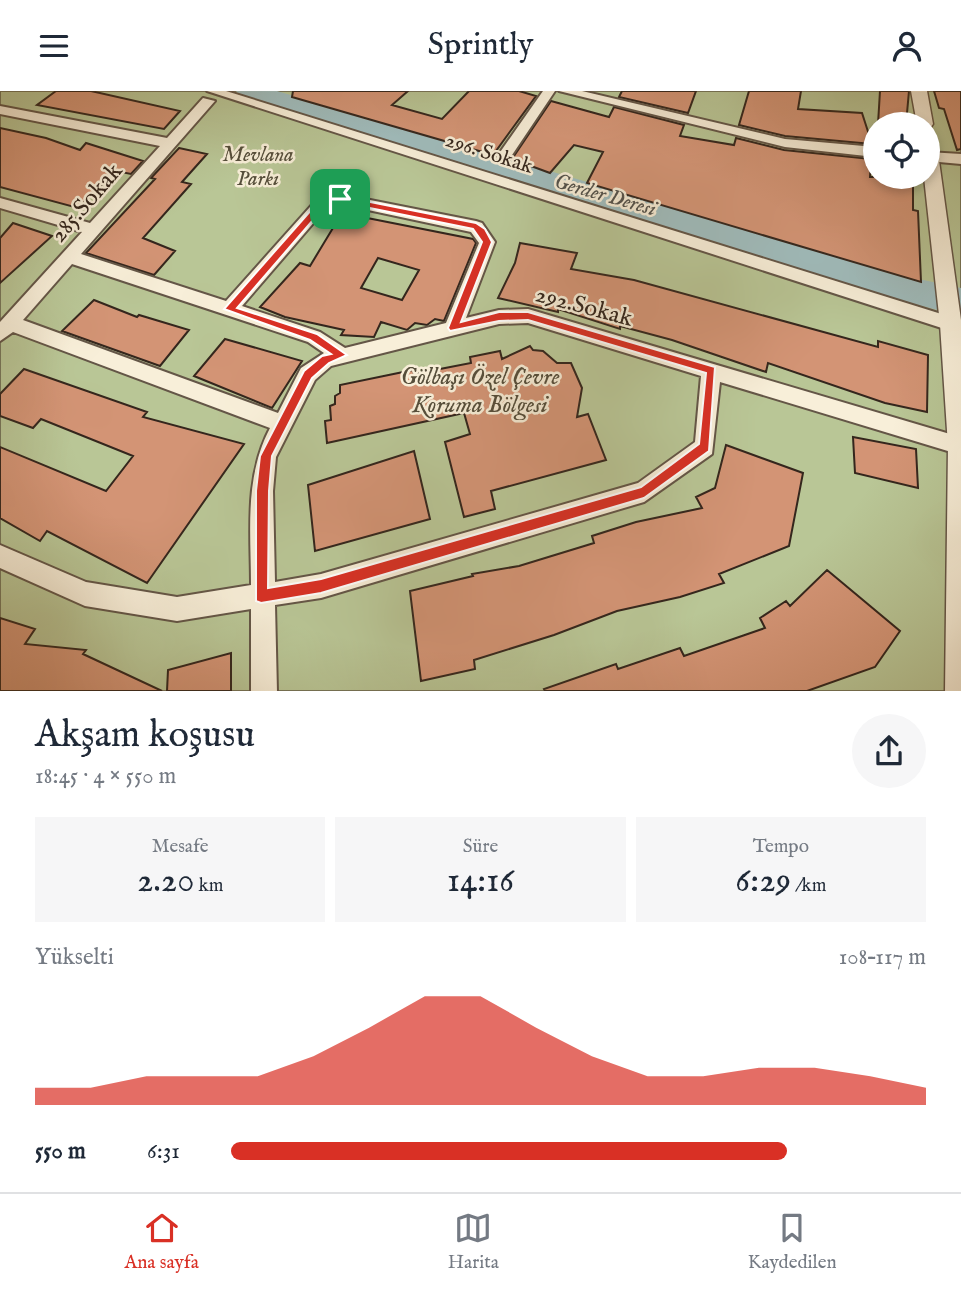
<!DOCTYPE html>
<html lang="tr">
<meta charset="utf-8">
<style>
:root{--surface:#fff;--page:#f6f6f7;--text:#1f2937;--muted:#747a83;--line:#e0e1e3;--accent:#d93025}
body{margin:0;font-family:"IM FELL English",serif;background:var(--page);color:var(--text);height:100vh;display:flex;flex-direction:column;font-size:26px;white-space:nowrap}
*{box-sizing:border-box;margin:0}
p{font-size:23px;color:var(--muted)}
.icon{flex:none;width:38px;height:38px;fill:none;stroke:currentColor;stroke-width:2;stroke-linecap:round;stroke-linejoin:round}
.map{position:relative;height:600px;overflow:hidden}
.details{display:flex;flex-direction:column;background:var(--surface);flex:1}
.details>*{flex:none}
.fabs{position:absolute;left:863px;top:21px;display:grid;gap:14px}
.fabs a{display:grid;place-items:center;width:77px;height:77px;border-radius:50%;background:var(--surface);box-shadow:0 4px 10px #0003;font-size:35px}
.pin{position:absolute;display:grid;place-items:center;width:60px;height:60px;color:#fff;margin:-30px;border-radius:14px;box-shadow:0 4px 10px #0006}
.round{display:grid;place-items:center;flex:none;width:74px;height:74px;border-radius:37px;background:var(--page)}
.overview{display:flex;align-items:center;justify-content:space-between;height:119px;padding:0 35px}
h1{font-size:38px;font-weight:600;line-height:52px}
.metrics{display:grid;grid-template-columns:repeat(3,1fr);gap:10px;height:119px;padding:7px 35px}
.metrics div{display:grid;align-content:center;border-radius:0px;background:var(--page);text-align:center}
.metrics b{font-size:35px;font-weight:600}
.metrics small{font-size:19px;font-weight:400}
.metrics p{font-size:19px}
.chart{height:196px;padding:14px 35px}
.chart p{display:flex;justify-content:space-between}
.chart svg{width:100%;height:126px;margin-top:7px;fill:var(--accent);opacity:.7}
ul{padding:0 35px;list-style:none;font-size:23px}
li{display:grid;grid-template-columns:112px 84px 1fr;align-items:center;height:52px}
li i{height:18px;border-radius:9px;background:var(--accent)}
header{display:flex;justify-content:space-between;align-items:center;height:91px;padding:0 35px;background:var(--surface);font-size:32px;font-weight:600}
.menu{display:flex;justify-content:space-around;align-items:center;height:98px;border-top:2px solid var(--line);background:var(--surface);font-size:19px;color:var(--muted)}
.menu a{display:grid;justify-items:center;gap:4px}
.menu .selected{color:var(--accent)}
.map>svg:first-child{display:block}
.green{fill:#b9c696;stroke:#76765a;stroke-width:2;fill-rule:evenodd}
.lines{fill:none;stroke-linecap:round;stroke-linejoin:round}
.river{fill:#a0bdbe;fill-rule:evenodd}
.building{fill:#d39475;stroke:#34261d;stroke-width:2;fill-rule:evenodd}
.minor-casing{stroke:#645647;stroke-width:4}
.tertiary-casing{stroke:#645647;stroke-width:3}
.minor{fill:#f8efd9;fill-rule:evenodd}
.tertiary{fill:#f8efd9;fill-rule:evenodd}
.route{fill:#d93025;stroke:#fff;stroke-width:2;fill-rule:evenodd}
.labels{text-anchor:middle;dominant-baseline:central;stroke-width:5;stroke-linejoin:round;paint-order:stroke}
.far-street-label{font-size:21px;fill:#34261d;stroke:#f8efd9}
.far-park-label{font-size:21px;font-style:italic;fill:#554e3b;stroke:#f8efd9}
.far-water-label{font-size:21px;font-style:italic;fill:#54534d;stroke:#f8efd9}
.street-label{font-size:24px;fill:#34261d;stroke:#f8efd9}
.park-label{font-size:24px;font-style:italic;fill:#554e3b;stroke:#f8efd9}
</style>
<header><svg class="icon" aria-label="menu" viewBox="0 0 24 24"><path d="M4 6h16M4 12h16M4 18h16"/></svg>Sprintly<svg class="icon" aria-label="person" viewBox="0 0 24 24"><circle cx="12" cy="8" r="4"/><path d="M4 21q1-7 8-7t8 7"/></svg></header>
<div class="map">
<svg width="961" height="601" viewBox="0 0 961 601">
<rect width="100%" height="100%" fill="#f4e7c4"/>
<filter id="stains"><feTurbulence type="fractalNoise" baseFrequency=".00286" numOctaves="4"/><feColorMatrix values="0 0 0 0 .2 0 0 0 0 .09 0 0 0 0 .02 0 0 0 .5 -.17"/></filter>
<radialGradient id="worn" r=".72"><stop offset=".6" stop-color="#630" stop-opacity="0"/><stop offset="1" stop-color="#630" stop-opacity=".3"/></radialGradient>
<!-- green -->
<path class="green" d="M0,0H961V600H0ZM875,33H928V86H875Z"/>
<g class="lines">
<!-- river -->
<path class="river" d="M236,0H277L914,187L961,197V225L914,213L240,5Z"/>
</g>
<!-- building -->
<path class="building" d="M56,0H91L180,20L164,38L37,14Z
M293,0H408L392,14L442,28L469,0H519L536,5L493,64L292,6Z
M622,0H696L688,22L619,6Z
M749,0H801L798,18L862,22L872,53L785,45L739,34Z
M880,0H909L906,33H878Z
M934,0H961V58L957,59L944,18L939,17Z
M551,10L609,26L614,16L684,34L680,45L734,54L736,47L784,59L871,68L870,86H913V119L918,120L921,191L587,92L603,61L574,54L550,82L512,68Z
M0,37L46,47L80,59L86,52L143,70L131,83L116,80L78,117L0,96Z
M179,57L207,63L182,91L191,93L143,147L175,160L154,184L86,162L155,88L151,87Z
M342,122L473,148L476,152L444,230L435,228L427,234L415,232L407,239L381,231L374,246L341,244L344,239L285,226L260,216L300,172L310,175ZM378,167L419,179L402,209L361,197Z
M13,132L52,145L0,192V147Z
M520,152L577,162L571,178L634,189L878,256V250L928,264L927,321L885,312L768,272L766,281L672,249L620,235V238L558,218V221L498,207L515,172Z
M94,209L137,226L139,224L189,239L160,275L62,240Z
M225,248L302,270L272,317L194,285Z
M530,255L533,259L543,260L557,272H571L582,297L577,326L588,323L606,369L491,400L495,418L464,426L445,351L470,343L464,322L327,352L325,330L331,329L330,315L335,313V305L340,302V294L413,279L414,283L471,272L470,266L500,260L502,268Z
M24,278L147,321L143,326L244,353L147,492L47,440L40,450L0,427V356L106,400L133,365L41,328L33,337L0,325V303Z
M853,346L916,358L918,397L855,382Z
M726,354L803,382L789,455L719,483L724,492L680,506L617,520L554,544L474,569L475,578L421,590L410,500L473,485L472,483L519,475L594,452L592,445L636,431L702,417L696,406L715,397Z
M414,360L430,428L315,460L308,394Z
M827,479L900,540L875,576L807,600H545L544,598L616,573L618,578L680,557L684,565L765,537L760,527L786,510L790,515Z
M0,527L35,538L25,553L86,559L83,563L162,600H0Z
M231,562V600H167L168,579Z"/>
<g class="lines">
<defs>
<path id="minor" d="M207,0H226L951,226L960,233L951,240Z
M543,0H555L508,70H498L496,67Z
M559,0H582L785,48L875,56V66L785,56Z
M203,7L215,10L81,163L226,210L318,107L340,103L476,130L482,132L495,151L466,227L499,219L528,218L960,346L961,364L720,291L712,363L644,411L321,507L275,514L277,601H251V518L177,530L85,515L0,477V454L86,491L177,506L251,494C251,440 244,387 270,337L13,241L0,250V231L82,141L0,117V107L90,132L160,55L0,23V15L167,47ZM340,113L471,141L479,152L446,232L345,257L320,241L242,215L328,115ZM72,173L308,251L324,262L301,277L278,322L23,229ZM528,232L701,285L695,351L638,392L321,483L275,491L273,400L276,366L315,289L331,275L499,233Z
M928,61L961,63V73L928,70Z"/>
<path id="tertiary" d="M911,0H927L933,33L931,36L917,33Z
M928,43L936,48L961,229V601H945L948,355L940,233L924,86H928Z"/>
</defs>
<!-- minor casing -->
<use href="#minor" class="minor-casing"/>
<!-- tertiary casing -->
<use href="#tertiary" class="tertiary-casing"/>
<!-- minor -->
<use href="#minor" class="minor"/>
<!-- tertiary -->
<use href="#tertiary" class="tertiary"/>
</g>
<!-- route -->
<path class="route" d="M340,105L476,132L485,138L492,151L461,231L499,221H528L715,276L709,360L644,407L321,502L261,512L256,510V400L260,365L304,280L322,265L331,263L310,249L224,218L320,109ZM340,111L473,138L482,151L448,237L450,240L499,230L528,229L706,282L699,353L641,396L321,488L268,497L269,400L272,365L312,287L329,272L347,264L317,243L237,217L326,114Z"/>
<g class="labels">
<!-- far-street labels -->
<g class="far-street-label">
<text transform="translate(489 63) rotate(18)">296. Sokak</text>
</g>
<!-- far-park labels -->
<g class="far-park-label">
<text x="258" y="64">Mevlana<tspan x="258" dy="24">Parkı</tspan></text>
</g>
<!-- far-water labels -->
<g class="far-water-label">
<text transform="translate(605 105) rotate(16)">Gerder Deresi</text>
</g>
<!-- street labels -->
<g class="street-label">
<text transform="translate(87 112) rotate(-49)">285.Sokak</text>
<text transform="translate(584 216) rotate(15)">292.Sokak</text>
</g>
<!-- park labels -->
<g class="park-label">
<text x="480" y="286">Gölbaşı Özel Çevre<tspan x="480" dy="28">Koruma Bölgesi</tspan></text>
</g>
</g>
<rect width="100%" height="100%" filter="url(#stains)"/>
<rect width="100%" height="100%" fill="url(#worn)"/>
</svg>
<div class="fabs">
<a><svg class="icon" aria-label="locate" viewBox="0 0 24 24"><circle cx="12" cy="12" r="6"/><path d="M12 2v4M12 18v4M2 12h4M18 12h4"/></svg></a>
</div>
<div class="pin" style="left:340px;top:108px;background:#1e9e55"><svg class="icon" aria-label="arrive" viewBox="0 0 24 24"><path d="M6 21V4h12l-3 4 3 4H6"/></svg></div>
</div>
<section class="details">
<div class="overview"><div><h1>Akşam koşusu</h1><p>18:45 · 4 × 550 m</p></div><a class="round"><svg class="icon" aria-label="share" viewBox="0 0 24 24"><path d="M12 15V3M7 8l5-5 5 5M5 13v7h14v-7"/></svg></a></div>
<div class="metrics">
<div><p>Mesafe</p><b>2.20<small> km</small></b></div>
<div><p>Süre</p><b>14:16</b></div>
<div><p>Tempo</p><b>6:29<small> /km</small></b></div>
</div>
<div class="chart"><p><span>Yükselti</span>108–117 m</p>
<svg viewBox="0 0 160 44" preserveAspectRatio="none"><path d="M0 44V38L10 38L20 34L30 34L40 34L50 27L60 17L70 6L80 6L90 17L100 27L110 34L120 34L130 31L140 31L150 34L160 38V44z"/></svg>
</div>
<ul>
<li><b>550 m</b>6:31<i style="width:80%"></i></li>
</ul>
</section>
<nav class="menu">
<a class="selected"><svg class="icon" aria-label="home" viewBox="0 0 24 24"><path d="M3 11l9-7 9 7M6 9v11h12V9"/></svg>Ana sayfa</a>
<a><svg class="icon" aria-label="map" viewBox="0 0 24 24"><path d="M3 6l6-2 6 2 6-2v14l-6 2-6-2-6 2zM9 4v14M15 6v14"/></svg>Harita</a>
<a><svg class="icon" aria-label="saved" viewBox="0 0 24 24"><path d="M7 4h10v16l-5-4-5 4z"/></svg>Kaydedilen</a>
</nav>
